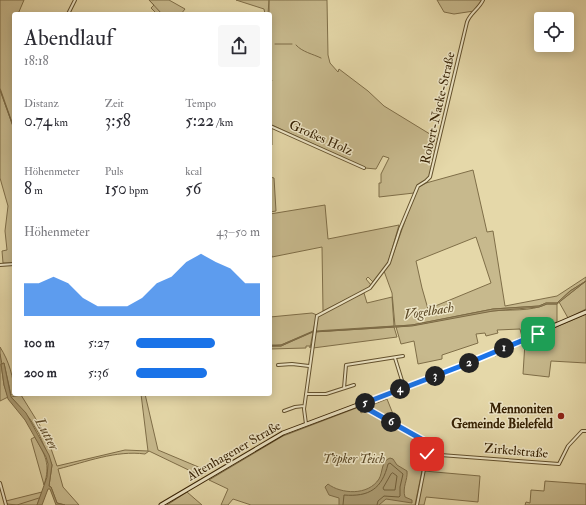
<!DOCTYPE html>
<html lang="de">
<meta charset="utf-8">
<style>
:root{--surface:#fff;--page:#f7f7f7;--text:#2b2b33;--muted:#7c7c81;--accent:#1a73e8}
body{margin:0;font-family:"IM FELL Double Pica",serif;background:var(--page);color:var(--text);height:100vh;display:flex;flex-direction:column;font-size:15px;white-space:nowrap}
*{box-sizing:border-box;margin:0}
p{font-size:13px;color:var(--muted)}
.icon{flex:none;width:22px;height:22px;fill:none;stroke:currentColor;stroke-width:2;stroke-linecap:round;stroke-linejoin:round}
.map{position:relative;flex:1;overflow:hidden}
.side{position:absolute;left:12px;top:12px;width:260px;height:384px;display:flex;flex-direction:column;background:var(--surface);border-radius:4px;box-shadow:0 2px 10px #0003}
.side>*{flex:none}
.buttons{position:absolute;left:534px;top:12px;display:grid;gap:8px}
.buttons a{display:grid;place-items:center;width:40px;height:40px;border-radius:4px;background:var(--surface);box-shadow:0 2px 10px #0003;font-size:20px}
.pin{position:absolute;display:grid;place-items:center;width:34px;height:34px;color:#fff;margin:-17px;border-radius:8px;box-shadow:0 2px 6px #0006}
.km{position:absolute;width:20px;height:20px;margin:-10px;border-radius:50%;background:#222;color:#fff;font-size:11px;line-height:20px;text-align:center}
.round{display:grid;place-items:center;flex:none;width:42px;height:42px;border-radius:4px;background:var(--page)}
.summary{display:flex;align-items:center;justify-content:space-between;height:68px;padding:0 12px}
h1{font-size:22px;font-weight:600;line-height:30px}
.figures{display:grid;grid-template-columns:repeat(3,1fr);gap:6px;height:68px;padding:4px 12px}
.figures div{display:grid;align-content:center}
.figures b{font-size:17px;font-weight:600}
.figures small{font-size:11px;font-weight:400}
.figures p{font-size:11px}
.chart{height:112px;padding:8px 12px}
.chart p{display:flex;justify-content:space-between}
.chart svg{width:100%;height:72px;margin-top:4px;fill:var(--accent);opacity:.7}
ul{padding:0 12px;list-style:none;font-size:13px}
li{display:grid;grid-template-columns:64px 48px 1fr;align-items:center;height:30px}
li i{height:10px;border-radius:5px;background:var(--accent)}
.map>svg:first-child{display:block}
.green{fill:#c7b98d;stroke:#7f6e48;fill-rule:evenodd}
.water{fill:#aa9a71;stroke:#7c6a45}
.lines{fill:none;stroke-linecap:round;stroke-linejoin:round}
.shore{stroke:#705e3a;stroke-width:1}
.stream{stroke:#7c6a45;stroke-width:1}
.minor-casing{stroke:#62502d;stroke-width:4}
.secondary-casing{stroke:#372204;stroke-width:5}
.minor{stroke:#eee6c7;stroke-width:2}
.secondary{stroke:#eee6c7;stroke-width:3}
.route-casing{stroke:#fff;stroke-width:8}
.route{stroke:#1a73e8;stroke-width:5}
.poi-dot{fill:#8f2418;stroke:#eee6c7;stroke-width:1.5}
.labels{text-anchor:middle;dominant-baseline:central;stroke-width:3;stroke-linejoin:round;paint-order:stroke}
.street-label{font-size:13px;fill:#372204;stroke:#eee6c7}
.poi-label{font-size:13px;font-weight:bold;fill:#372204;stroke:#eee6c7;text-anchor:end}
.park-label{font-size:13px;font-style:italic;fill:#5b4826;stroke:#eee6c7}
.water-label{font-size:14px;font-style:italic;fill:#5f4c2a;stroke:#eee6c7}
</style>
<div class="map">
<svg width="586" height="505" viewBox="0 0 586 505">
<rect width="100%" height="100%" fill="#e5d8a9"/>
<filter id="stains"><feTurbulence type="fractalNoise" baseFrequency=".005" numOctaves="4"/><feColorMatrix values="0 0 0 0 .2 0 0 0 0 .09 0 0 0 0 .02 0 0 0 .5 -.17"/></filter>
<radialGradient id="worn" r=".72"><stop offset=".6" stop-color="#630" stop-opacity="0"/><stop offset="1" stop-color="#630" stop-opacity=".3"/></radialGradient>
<!-- green -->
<path class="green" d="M0,0H24L18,14H14V128L0,88Z
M149,0H169L185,9L181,14H157L151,8L154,5Z
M236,0H269L268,14H265L264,9Z
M269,0H327L328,55L330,63L338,72L339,69L368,91L384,106L438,139L430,177L419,184L414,193L379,197V183H381V174L389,158L383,156L376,169L365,168L272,125V145H270Z
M437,0H482L474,11L454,14L444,12Z
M0,90L14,129V263H3L2,251L7,250L5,231L8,206L0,178Z
M473,170L487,232L493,231L505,306L557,296L586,277V281L570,291L557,303H546L539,306L493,309L412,325L395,326L392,293L384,271L390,263L415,193L418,187L426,183ZM476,237L491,283L428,309L422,288L416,261Z
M270,177L274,178L276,211L270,212Z
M325,205L328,239L399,225L388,263L373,282L368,277L366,279L371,285L367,289L323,311L322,247L272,257L270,248V214Z
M586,281V309L568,318L559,302Z
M364,293L367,303L392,297L394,326L315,331L318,315Z
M547,304H557V322L522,337L520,329L497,330L498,333L486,336L485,333L476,334L478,343L442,355V359L418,364L414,341L401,344L396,327C428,325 460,314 492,311C510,309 530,312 547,304Z
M312,313L317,315L313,331L281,345H270V317Z
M586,314V363L551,361L549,377L523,374L525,342L495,356L496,353Z
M394,327L397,337L313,348L314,332Z
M313,332L310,348V346H306V348L270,349V346H281Z
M0,347C9,361 14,378 14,394H21L11,395L4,363L1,364L4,385L8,397L0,401Z
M141,394H145L158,450L208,471L201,476L149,451L145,454C116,450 86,462 58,469L63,487L79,505H65L57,503L51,487L49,486L52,465L39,434L30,419L11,397L21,395L47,437L57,466L125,450L148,451Z
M387,399L393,414L385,417L367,407Z
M359,407L361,413L366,410L418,438L424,444L426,451L415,505H251L233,499L228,505H221L228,489L209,480L283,436Z
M35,437C45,455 51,464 44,485L31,439Z
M424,471L480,476L478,502L426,497L424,505H418Z
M545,481L586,484V505H525L526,502L530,503L531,490L544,491Z
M42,492L37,505H7L6,501Z
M187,492L202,505H167Z"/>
<!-- water -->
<path class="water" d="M586,281L557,304H547L539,307L493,311L412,326L312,332L281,346H270L281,345L312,332L412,325L493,309L539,306L546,303H557L570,291Z
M4,363L11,397L26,413L49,455L52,465L49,486L51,487L57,503L65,505H56L50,489H48L42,505H37L47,477L48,464L46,457L25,420L8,399L4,385L1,364Z
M390,458L393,459L397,465L407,471C408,480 402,487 405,497L412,500V503L386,499L379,505H339V498L329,495L325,487L328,484C341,494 368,496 379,479C383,472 381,461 390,458Z"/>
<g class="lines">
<!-- shore -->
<path class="shore" d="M393,473L397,476L395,490H384L383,488L391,474Z
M343,505L344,495C369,497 382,489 388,464L390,463L403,474L400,487V496L399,497L384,496L378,501L377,505"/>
<!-- stream -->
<path class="stream" d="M149,0L162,14
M275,44H292
M296,45C302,52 313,54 321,58
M270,78L272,80
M0,90L14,129
M0,354L2,364
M7,504L17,505L39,498"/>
<defs>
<path id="minor" d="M68,14L75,0
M270,126L364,168
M0,265L14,264
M395,358L404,387
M278,365L292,364L309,366
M344,388L346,365L403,356
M306,394H326L354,385
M362,404L366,408L419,437L426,443L427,454L417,505
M284,411L295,407L304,406
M306,424L304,409L317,316L370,288L389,263L400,229L418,186L426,181L430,177L467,22C470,13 479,9 483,0
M427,454L559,464L568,446L582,431H586
M0,483L6,505"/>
<path id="secondary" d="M161,505L283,433L448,371L586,312"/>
</defs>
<!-- minor casing -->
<use href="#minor" class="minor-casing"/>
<!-- secondary casing -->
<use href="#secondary" class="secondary-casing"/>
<!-- minor -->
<use href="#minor" class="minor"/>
<!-- secondary -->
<use href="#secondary" class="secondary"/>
</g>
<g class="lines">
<defs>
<path id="route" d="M427,454L426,446L423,440L366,408L362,404L461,366L538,334"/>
</defs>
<!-- route casing -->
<use href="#route" class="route-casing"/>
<!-- route -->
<use href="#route" class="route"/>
</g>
<!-- markers -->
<circle class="poi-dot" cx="561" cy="416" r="4"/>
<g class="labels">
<!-- street labels -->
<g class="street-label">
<text transform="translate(438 108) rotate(-77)">Robert-Nacke-Straße</text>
<text transform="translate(321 138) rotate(24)">Großes Holz</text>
<text transform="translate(234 451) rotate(-30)">Altenhagener Straße</text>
<text transform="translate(516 451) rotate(5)">Zirkelstraße</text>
</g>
<!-- poi labels -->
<g class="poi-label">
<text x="553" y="409">Mennoniten<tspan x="553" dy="15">Gemeinde Bielefeld</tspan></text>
</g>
<!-- park labels -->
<g class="park-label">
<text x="354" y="459">Töpker Teich</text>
</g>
<!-- water labels -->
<g class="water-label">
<text transform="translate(429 311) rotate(-9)">Vogelbach</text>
<text transform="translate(47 434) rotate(62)">Lutter</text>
</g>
</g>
<rect width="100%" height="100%" filter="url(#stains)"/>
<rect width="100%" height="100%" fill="url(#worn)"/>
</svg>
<div class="buttons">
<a><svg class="icon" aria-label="locate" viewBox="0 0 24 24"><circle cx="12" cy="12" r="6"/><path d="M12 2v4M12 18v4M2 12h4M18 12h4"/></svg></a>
</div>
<div class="pin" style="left:538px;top:334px;background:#1e9e55"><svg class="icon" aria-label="arrive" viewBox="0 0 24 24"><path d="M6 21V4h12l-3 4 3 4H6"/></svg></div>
<div class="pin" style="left:427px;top:454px;background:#d93025"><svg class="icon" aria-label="check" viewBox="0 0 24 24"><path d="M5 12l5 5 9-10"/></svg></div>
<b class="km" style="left:504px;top:348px">1</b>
<b class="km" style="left:469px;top:363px">2</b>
<b class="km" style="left:435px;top:376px">3</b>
<b class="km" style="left:400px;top:389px">4</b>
<b class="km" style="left:365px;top:403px">5</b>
<b class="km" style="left:391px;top:422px">6</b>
<section class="side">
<div class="summary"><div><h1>Abendlauf</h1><p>18:18</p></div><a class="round"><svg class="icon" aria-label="share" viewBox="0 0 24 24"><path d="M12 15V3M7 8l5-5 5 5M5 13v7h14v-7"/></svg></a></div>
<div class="figures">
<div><p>Distanz</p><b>0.74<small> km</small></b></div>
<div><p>Zeit</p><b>3:58</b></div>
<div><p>Tempo</p><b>5:22<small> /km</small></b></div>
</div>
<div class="figures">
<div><p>Höhenmeter</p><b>8<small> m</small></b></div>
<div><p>Puls</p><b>150<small> bpm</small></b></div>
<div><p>kcal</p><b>56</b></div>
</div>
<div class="chart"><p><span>Höhenmeter</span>43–50 m</p>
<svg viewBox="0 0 160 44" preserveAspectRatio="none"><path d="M0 44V24L10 24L20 20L30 24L40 33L50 38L60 38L70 38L80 33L90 24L100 20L110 11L120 6L130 11L140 15L150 24L160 24V44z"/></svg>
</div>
<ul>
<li><b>100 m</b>5:27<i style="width:64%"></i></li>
<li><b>200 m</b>5:36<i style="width:57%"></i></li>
</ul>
</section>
</div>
